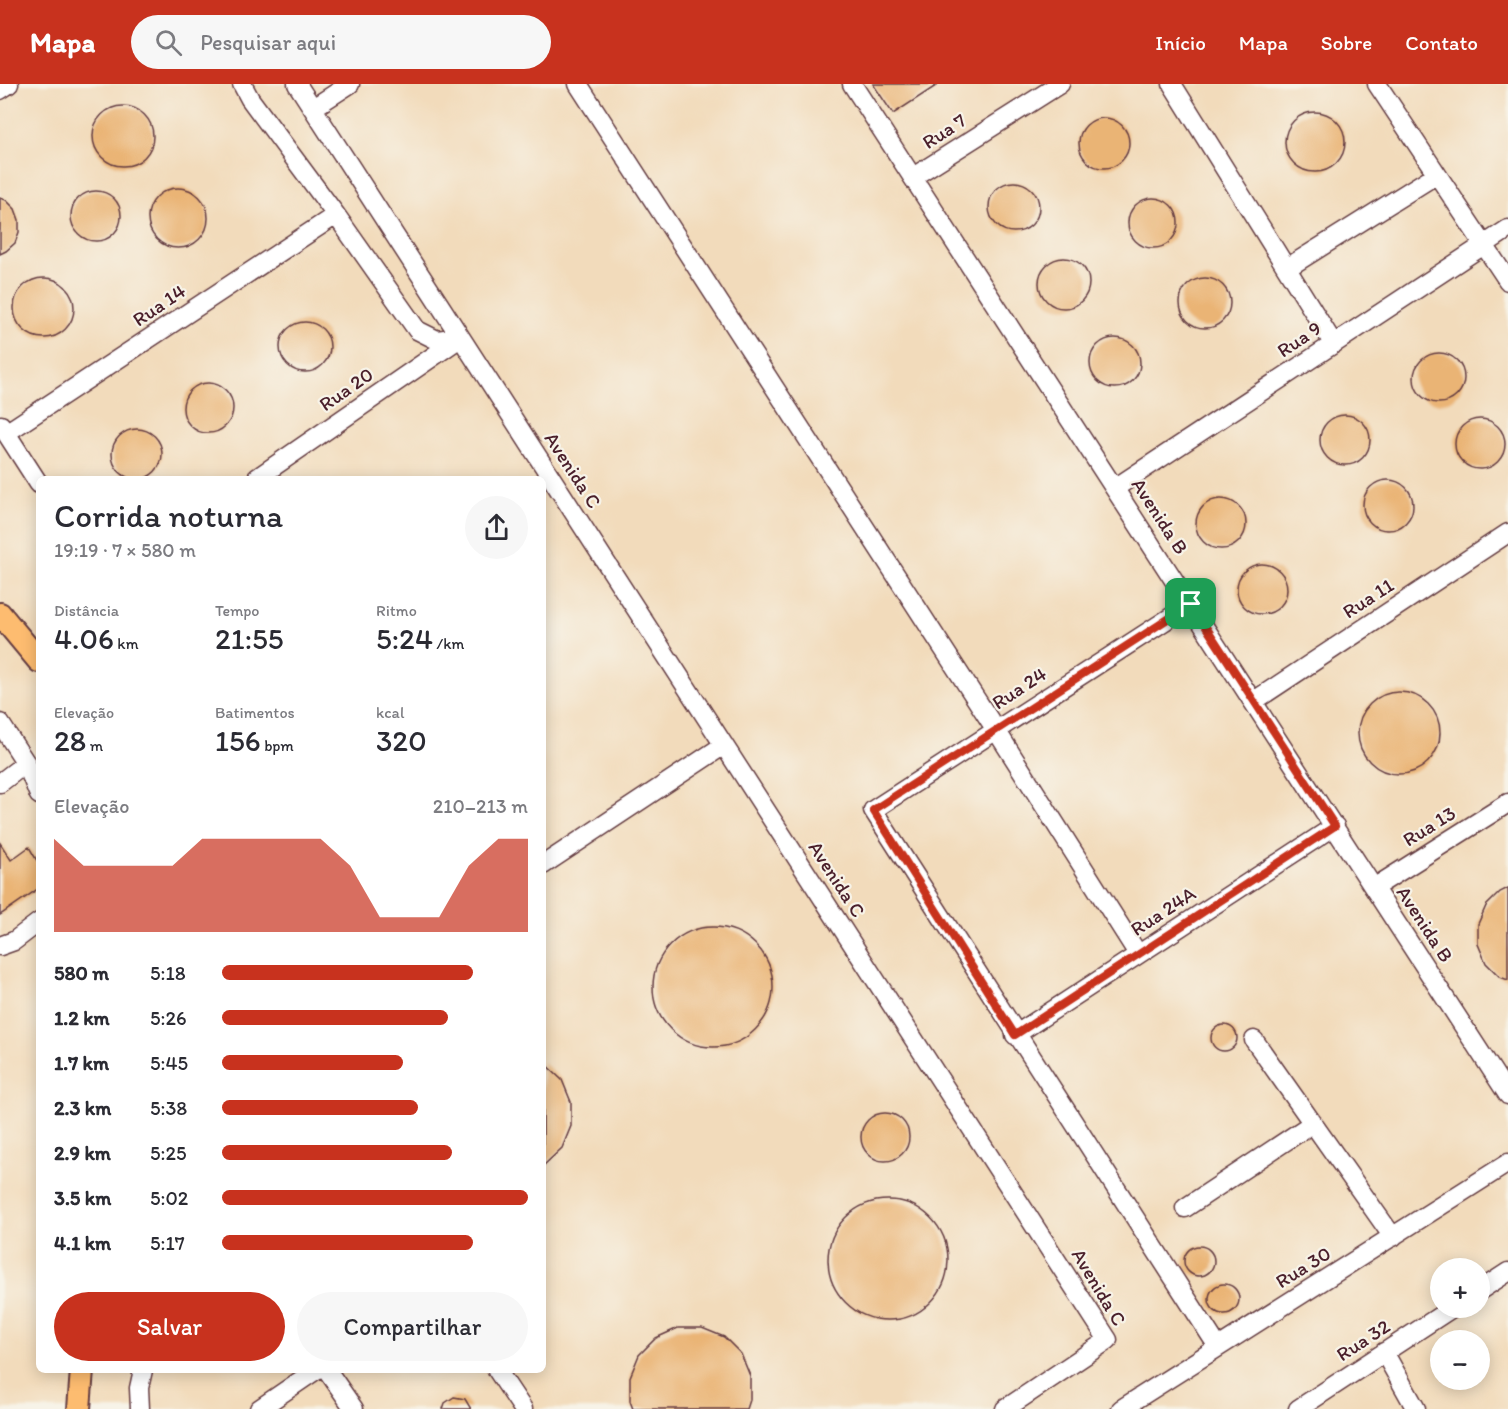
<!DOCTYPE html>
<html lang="pt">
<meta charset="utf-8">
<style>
:root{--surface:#fff;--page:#f7f7f7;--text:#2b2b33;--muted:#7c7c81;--accent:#c8321e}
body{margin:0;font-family:Itim,sans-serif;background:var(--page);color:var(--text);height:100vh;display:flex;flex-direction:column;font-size:22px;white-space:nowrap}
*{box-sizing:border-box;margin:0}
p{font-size:20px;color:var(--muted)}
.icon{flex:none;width:33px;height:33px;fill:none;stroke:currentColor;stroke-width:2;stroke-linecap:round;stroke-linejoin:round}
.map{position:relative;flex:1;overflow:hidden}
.sheet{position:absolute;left:36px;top:392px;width:510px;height:897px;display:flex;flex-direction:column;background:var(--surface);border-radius:9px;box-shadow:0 3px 15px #0003}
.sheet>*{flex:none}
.buttons{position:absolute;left:1430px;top:1174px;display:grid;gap:12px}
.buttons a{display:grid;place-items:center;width:60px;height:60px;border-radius:50%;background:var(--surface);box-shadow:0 3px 15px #0003;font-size:30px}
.pin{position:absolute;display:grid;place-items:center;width:51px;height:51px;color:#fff;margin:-26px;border-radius:12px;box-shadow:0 3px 9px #0006}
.round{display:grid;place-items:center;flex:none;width:63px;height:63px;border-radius:32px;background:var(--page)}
.summary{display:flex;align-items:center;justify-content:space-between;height:102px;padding:0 18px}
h1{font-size:33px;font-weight:600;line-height:45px}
.metrics{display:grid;grid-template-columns:repeat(3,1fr);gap:9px;height:102px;padding:6px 18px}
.metrics div{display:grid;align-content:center}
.metrics b{font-size:30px;font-weight:600}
.metrics small{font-size:16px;font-weight:400}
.metrics p{font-size:16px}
.chart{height:168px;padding:12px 18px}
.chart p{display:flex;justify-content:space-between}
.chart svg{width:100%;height:108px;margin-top:6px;fill:var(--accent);opacity:.7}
.button{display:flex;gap:12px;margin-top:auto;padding:12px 18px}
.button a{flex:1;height:69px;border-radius:36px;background:var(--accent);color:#fff;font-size:24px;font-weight:600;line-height:69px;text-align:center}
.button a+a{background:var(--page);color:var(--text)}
ul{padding:0 18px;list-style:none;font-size:20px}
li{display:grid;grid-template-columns:96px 72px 1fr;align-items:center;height:45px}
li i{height:15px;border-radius:8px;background:var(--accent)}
header{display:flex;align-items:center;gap:36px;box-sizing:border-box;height:84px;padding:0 30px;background:var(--accent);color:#fff}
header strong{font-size:28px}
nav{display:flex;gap:33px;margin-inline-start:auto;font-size:21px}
.search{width:420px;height:54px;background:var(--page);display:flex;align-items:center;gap:15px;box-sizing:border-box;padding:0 21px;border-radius:33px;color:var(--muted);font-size:22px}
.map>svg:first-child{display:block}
.building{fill:#eab474}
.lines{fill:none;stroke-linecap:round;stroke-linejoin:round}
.minor-casing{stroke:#633b41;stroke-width:21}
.major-casing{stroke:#633b41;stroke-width:26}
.minor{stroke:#fff;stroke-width:18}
.major{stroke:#fdbc6f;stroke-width:22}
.route-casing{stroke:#fff;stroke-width:12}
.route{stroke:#c8321e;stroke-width:8}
.labels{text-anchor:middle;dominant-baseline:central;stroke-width:4.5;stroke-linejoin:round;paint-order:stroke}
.street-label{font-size:20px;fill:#4a1f2b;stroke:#f7f3e8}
</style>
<header>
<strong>Mapa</strong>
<div class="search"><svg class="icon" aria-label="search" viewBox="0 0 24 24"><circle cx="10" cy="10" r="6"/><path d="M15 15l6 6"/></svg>Pesquisar aqui</div>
<nav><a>Início</a><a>Mapa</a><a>Sobre</a><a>Contato</a></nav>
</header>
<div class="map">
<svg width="1508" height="1325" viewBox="0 0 1508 1325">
<rect width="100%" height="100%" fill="#f7f3e8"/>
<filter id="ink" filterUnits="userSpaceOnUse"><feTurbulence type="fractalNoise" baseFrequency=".0167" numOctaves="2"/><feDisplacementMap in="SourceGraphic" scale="12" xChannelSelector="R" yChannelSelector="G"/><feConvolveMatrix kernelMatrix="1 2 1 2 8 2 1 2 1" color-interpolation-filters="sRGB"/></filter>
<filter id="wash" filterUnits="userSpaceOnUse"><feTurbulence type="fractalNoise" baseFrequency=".008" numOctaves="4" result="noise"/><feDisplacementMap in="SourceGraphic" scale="24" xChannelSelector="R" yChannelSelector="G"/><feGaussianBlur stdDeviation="1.35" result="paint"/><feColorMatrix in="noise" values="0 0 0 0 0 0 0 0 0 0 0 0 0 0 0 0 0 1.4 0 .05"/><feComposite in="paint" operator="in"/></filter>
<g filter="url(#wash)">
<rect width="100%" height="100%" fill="#f2dbbb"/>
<g id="blocks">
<!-- building -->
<path class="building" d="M873,0H939L893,30Z
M93 52a30 30 0 1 1 60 0a30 30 0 1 1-60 0Z
M1285 58a30 30 0 1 1 60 0a30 30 0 1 1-60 0Z
M1079 59a25 25 0 1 1 50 0a25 25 0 1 1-50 0Z
M989 123a25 25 0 1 1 50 0a25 25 0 1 1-50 0Z
M148 134a30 30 0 1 1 60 0a30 30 0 1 1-60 0Z
M71 132a25 25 0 1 1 50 0a25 25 0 1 1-50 0Z
M0,114L6,116L15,125L19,136V148L15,159L6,167L0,170Z
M1128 139a25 25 0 1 1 50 0a25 25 0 1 1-50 0Z
M1039 199a25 25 0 1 1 50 0a25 25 0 1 1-50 0Z
M14 224a30 30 0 1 1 60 0a30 30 0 1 1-60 0Z
M1180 219a25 25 0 1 1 50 0a25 25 0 1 1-50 0Z
M280 263a25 25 0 1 1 50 0a25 25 0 1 1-50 0Z
M1090 279a25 25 0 1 1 50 0a25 25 0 1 1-50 0Z
M1414 294a25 25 0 1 1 50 0a25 25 0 1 1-50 0Z
M183 324a25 25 0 1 1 50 0a25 25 0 1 1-50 0Z
M1320 356a25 25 0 1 1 50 0a25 25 0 1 1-50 0Z
M1455 360a25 25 0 1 1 50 0a25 25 0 1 1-50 0Z
M112 370a25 25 0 1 1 50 0a25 25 0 1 1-50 0Z
M1363 421a25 25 0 1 1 50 0a25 25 0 1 1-50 0Z
M1196 440a25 25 0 1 1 50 0a25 25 0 1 1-50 0Z
M1237 505a25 25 0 1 1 50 0a25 25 0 1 1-50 0Z
M1358 649a41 41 0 1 1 82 0a41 41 0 1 1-82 0Z
M0,759L11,776L29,763L39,780V804L0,831Z
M1508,804V896L1500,893L1486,879L1478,860V840L1486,822L1500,808Z
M653 903a60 60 0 1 1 120 0a60 60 0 1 1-120 0Z
M1211 954a13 13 0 1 1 26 0a13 13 0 1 1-26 0Z
M543,978L562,996L571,1018V1042L562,1064L543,1082Z
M861 1053a24 24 0 1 1 48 0a24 24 0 1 1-48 0Z
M828 1176a60 60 0 1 1 120 0a60 60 0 1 1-120 0Z
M1184 1177a15 15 0 1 1 30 0a15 15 0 1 1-30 0Z
M1209 1215a15 15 0 1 1 30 0a15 15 0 1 1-30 0Z
M678,1244H702L724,1253L741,1270L750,1292V1316L747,1325H633L630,1317V1293L639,1271L656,1254Z
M454,1313L465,1315L471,1325H443L445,1319Z"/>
</g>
</g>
<g filter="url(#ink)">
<use href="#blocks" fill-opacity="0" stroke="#633b41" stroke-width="1.5"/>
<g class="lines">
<defs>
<path id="minor" d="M242,0L250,15L336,131L417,246L437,256L460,253
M297,0L1108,1256L1005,1325
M578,0L996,646L1138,870
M852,0L1508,1011
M1172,0L1333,259
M1377,0L1508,197
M0,6L9,0
M313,24L350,0
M913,93L1060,0
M1287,184L1437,90
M1,341L39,400
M6,349L336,131
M257,394L457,256
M1115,404L1508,145
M1191,520L873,726L1218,1263
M1254,617L1508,449
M0,639L26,679L39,711
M0,699L26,679
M543,781L724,661
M1375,803L1508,719
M0,862L14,857L39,838
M1015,951L1335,742
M1254,956L1393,1153
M1185,1124L1313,1039
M1479,1207L1508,1188
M1384,1268L1416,1325
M327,1286L354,1325
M497,1286L523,1325
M140,1325L139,1304L143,1286
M259,1325L316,1286
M1121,1325L1508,1079
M1298,1325L1452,1224"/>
<path id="major" d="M0,530L39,577
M79,1325L82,1286"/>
</defs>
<!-- minor casing -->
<use href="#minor" class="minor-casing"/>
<!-- major casing -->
<use href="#major" class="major-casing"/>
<!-- minor -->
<use href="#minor" class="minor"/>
<!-- major -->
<use href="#major" class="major"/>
</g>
</g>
<g class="lines" filter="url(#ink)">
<defs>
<path id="route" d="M1191,520L1335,742L1015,951L873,726Z"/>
</defs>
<!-- route casing -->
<use href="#route" class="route-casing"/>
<!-- route -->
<use href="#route" class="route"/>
</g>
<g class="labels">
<!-- street labels -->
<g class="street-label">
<text transform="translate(944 47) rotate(-33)">Rua 7</text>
<text transform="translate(159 221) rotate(-34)">Rua 14</text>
<text transform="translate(1299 255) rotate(-34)">Rua 9</text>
<text transform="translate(346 305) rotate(-35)">Rua 20</text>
<text transform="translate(573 386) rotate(57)">Avenida C</text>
<text transform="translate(1160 432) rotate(57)">Avenida B</text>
<text transform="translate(1368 514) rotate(-33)">Rua 11</text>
<text transform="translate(1019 604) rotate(-33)">Rua 24</text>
<text transform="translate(1429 742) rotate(-32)">Rua 13</text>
<text transform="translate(837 795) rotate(57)">Avenida C</text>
<text transform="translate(1163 827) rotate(-33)">Rua 24A</text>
<text transform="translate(1425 840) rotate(57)">Avenida B</text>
<text transform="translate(1303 1183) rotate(-32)">Rua 30</text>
<text transform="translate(1099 1203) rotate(59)">Avenida C</text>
<text transform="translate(1363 1256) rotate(-33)">Rua 32</text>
</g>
</g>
</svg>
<div class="buttons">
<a>+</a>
<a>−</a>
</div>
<div class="pin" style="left:1191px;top:520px;background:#1e9e55"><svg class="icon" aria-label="arrive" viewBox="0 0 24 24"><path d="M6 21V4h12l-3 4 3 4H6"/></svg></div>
<section class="sheet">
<div class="summary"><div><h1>Corrida noturna</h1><p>19:19 · 7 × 580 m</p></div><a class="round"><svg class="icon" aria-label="share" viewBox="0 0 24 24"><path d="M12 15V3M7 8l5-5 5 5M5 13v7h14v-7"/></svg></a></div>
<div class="metrics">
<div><p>Distância</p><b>4.06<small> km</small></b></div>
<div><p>Tempo</p><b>21:55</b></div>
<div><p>Ritmo</p><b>5:24<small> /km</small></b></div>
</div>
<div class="metrics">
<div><p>Elevação</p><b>28<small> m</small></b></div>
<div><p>Batimentos</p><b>156<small> bpm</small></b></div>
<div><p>kcal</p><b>320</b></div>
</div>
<div class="chart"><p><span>Elevação</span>210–213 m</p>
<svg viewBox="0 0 160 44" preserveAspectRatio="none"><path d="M0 44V6L10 17L20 17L30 17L40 17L50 6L60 6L70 6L80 6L90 6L100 17L110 38L120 38L130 38L140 17L150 6L160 6V44z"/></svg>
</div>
<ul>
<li><b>580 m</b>5:18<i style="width:82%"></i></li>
<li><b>1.2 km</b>5:26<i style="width:74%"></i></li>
<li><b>1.7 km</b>5:45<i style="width:59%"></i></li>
<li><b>2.3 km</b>5:38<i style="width:64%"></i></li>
<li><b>2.9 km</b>5:25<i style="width:75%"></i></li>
<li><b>3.5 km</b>5:02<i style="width:100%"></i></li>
<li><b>4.1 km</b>5:17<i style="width:82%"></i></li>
</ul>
<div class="button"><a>Salvar</a><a>Compartilhar</a></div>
</section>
</div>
